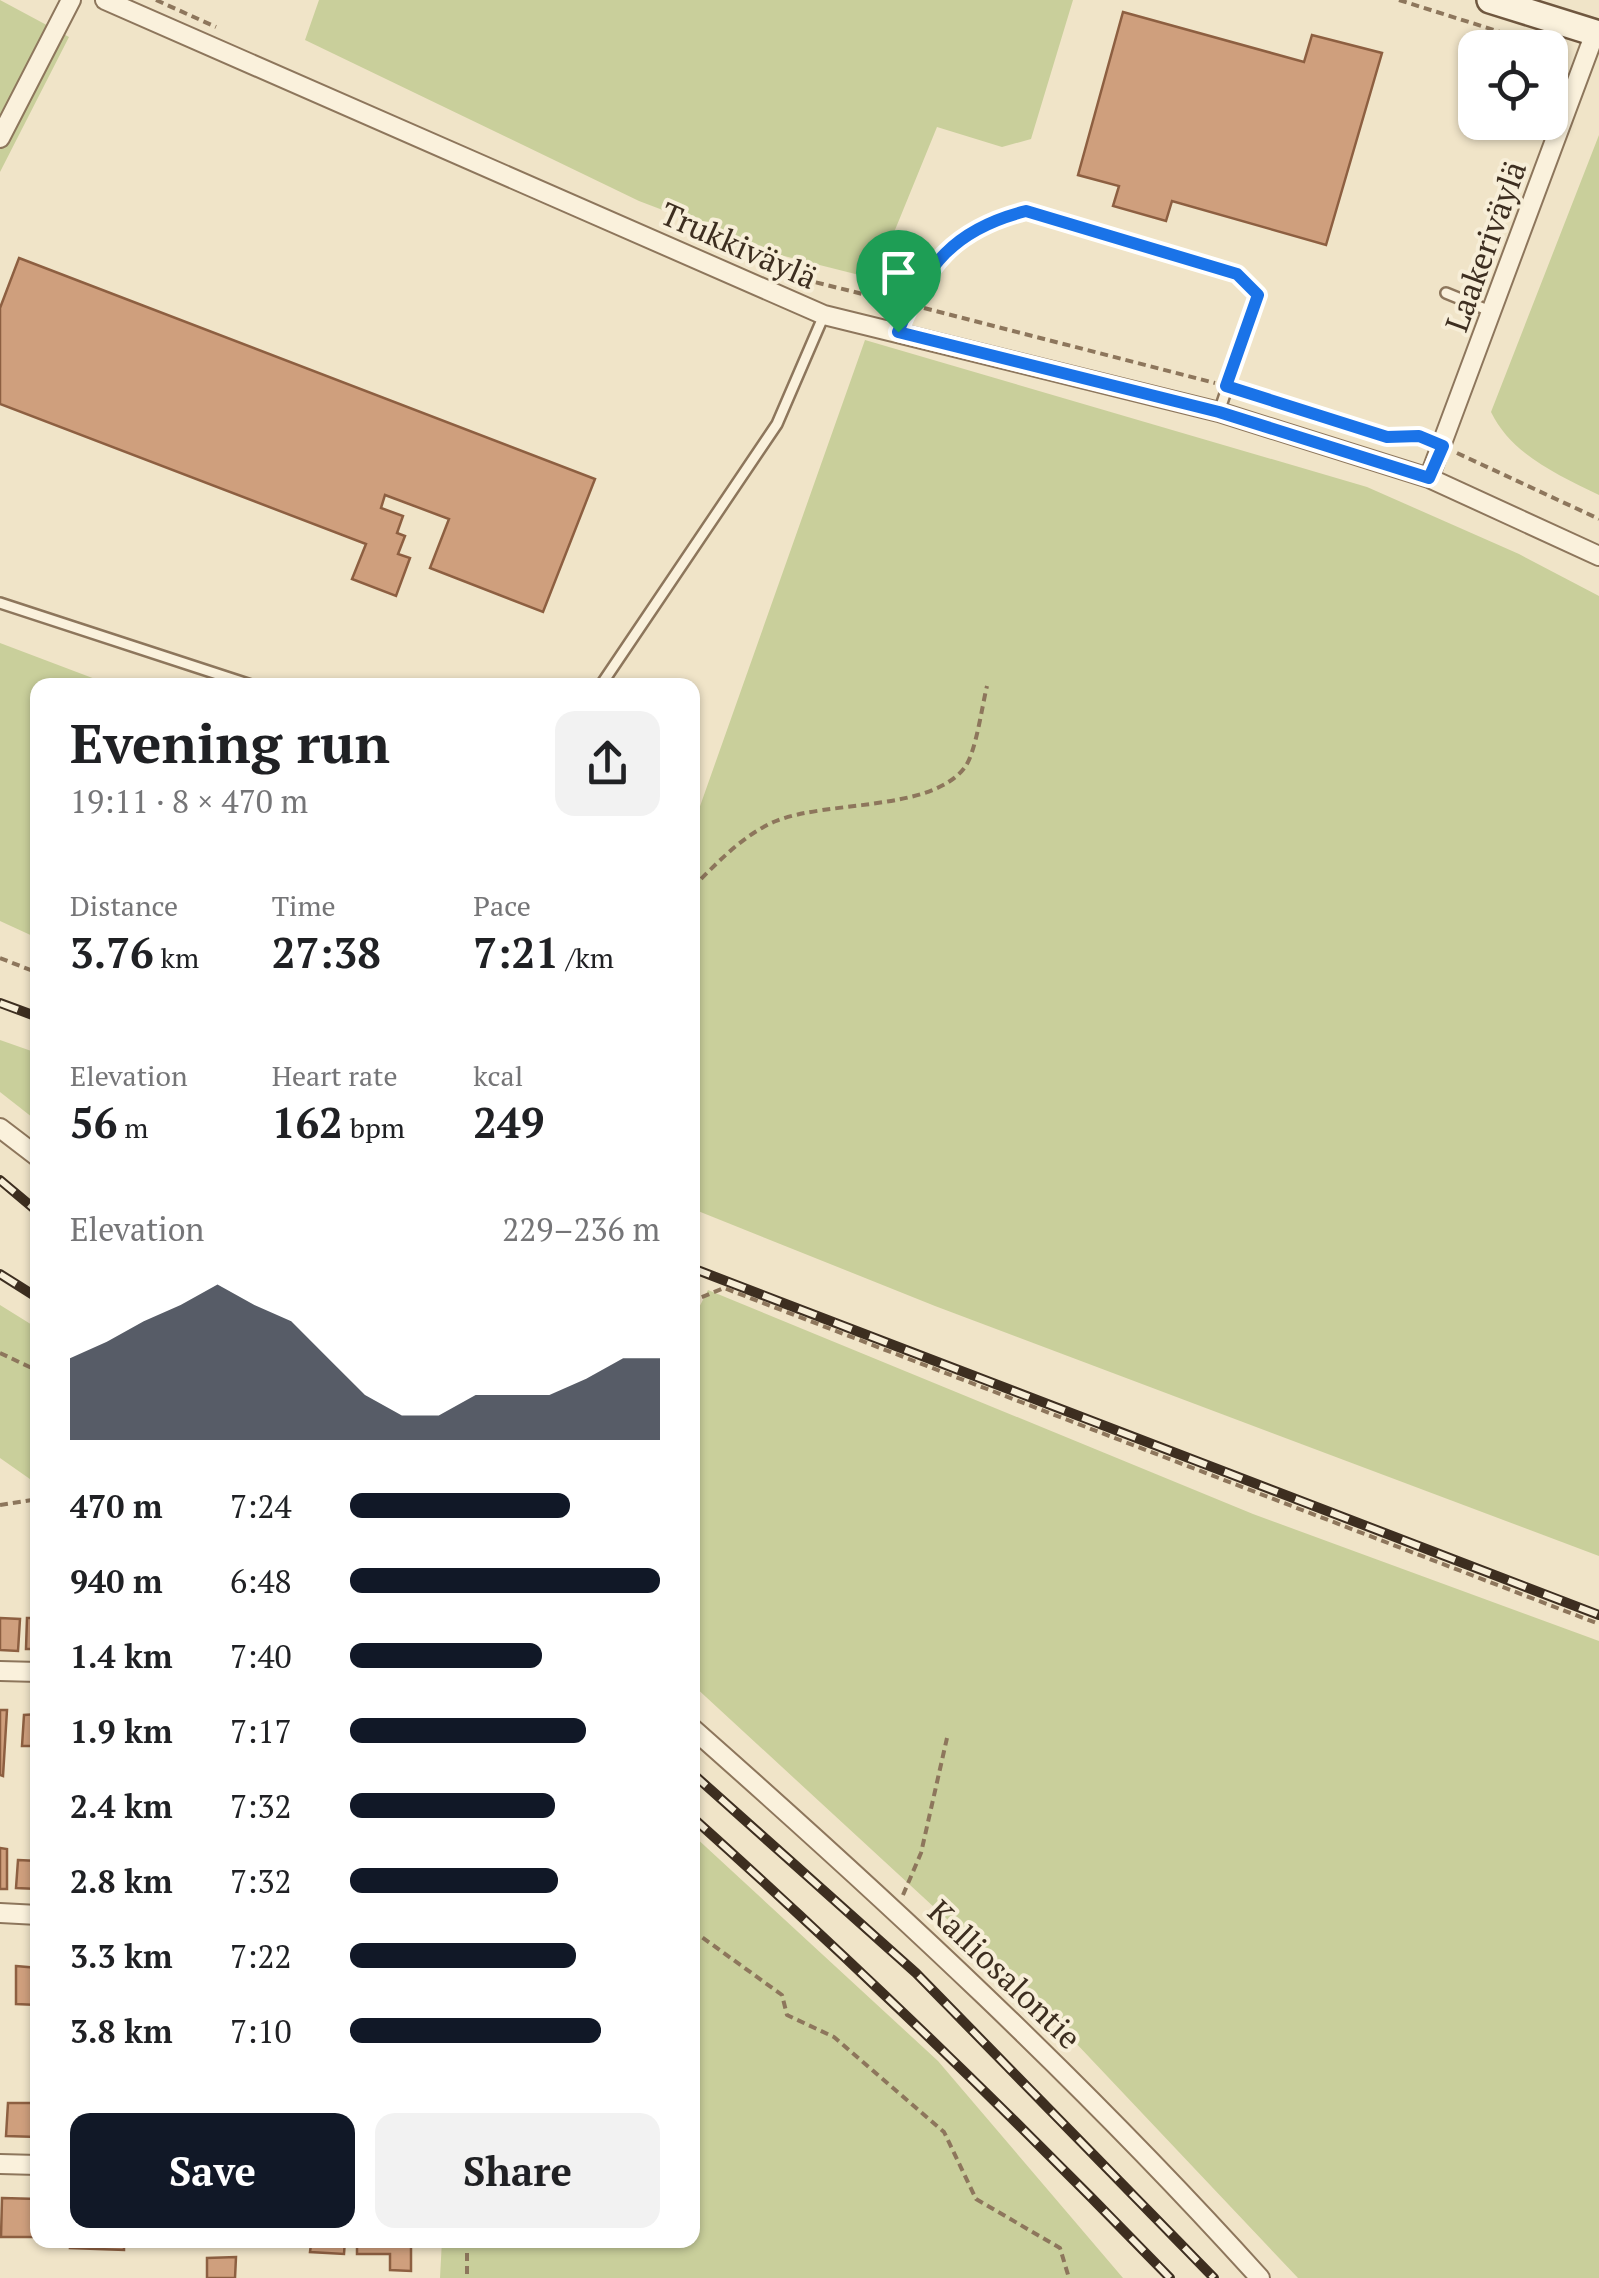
<!DOCTYPE html>
<meta charset="utf-8">
<style>
:root{--surface:#fff;--page:#f2f2f2;--text:#202124;--muted:#757577;--accent:#111827}
body{margin:0;font-family:"PT Serif",serif;background:var(--page);color:var(--text);height:100vh;display:flex;flex-direction:column;font-size:38px;white-space:nowrap}
*{box-sizing:border-box;margin:0}
p{font-size:32px;color:var(--muted)}
.icon{flex:none;width:55px;height:55px;fill:none;stroke:currentColor;stroke-width:2;stroke-linecap:round;stroke-linejoin:round}
.map{position:relative;flex:1;overflow:hidden}
.sheet{position:absolute;left:30px;top:678px;width:670px;height:1570px;display:flex;flex-direction:column;background:var(--surface);border-radius:20px;box-shadow:0 2px 8px #0004}
.sheet>*{flex:none}
.controls{position:absolute;left:1458px;top:30px;display:grid;gap:20px}
.controls a{display:grid;place-items:center;width:110px;height:110px;border-radius:20px;background:var(--surface);box-shadow:0 2px 8px #0004;font-size:50px}
.pin{position:absolute;display:grid;place-items:center;width:85px;height:85px;color:#fff;margin:-102px -42px;border-radius:50% 50% 50% 0;rotate:-45deg;box-shadow:0 0 10px #0007}
.pin .icon{rotate:45deg}
.round{display:grid;place-items:center;flex:none;width:105px;height:105px;border-radius:20px;background:var(--page)}
.headline{display:flex;align-items:center;justify-content:space-between;height:170px;padding:0 40px}
h1{font-size:55px;font-weight:700;line-height:75px}
.stats{display:grid;grid-template-columns:repeat(3,1fr);gap:15px;height:170px;padding:10px 40px}
.stats div{display:grid;align-content:center}
.stats b{font-size:42px;font-weight:700}
.stats small{font-size:28px;font-weight:400}
.stats p{font-size:28px}
.chart{height:280px;padding:20px 40px}
.chart p{display:flex;justify-content:space-between}
.chart svg{width:100%;height:180px;margin-top:10px;fill:var(--accent);opacity:.7}
.primary-button{display:flex;gap:20px;margin-top:auto;padding:20px 40px}
.primary-button a{flex:1;height:115px;border-radius:20px;background:var(--accent);color:#fff;font-size:40px;font-weight:700;line-height:115px;text-align:center}
.primary-button a+a{background:var(--page);color:var(--text)}
ul{padding:0 40px;list-style:none;font-size:32px}
li{display:grid;grid-template-columns:160px 120px 1fr;align-items:center;height:75px}
li i{height:25px;border-radius:12px;background:var(--accent)}
.map>svg:first-child{display:block}
.green{fill:#c9cf9b}
.building{fill:#cf9f7d;stroke:#8d5f41;stroke-width:2.5}
.lines{fill:none;stroke-linecap:round;stroke-linejoin:round}
.lane-casing{stroke:#8d765c;stroke-width:14}
.street-casing{stroke:#8d765c;stroke-width:22}
.secondary-casing{stroke:#6f573f;stroke-width:30}
.path{stroke:#8d765c;stroke-width:4;stroke-dasharray:8 5;stroke-linecap:butt}
.lane{stroke:#faf1dc;stroke-width:9}
.street{stroke:#faf1dc;stroke-width:18}
.secondary{stroke:#faf1dc;stroke-width:25}
.rail-casing{stroke:#3d2e20;stroke-width:10}
.rail{stroke:#f7eed8;stroke-width:6;stroke-dasharray:19;stroke-linecap:butt}
.route-casing{stroke:#fff;stroke-width:20}
.route{stroke:#1a73e8;stroke-width:12}
.labels{text-anchor:middle;dominant-baseline:central;stroke-width:8;stroke-linejoin:round;paint-order:stroke}
.street-label{font-size:32px;fill:#3d2e20;stroke:#f7eed8}
</style>
<div class="map">
<svg width="1599" height="2278" viewBox="0 0 1599 2278">
<rect width="100%" height="100%" fill="#f0e4c8"/>
<!-- green -->
<path class="green" d="M0,0L69,37L0,172Z
M319,0H1073L1031,139L1002,147L937,127L875,279L784,256L639,201L305,40Z
M1599,135V495C1557,474 1512,455 1491,412Z
M865,340L1367,487L1519,554L1599,596V1556L935,1306L693,1209V826Z
M0,643L111,685H38L37,938L0,921Z
M0,1040L37,1053V1121L0,1092Z
M708,1290L1253,1514L1599,1641V2278H1298L1038,2003L693,1685L692,1321Z
M0,1305L37,1328V1484L0,1458Z
M693,1835L938,2061L1123,2278H440L442,2240H692Z"/>
<!-- building -->
<path class="building" d="M1123,12L1304,62L1312,35L1382,53L1326,245L1172,201L1166,221L1113,206L1119,186L1078,175Z
M19,258L595,479L543,612L430,568L449,519L385,495L381,508L403,516L397,533L405,536L398,554L410,558L396,596L352,579L366,544L0,404V308Z
M0,1618L20,1619L18,1651L0,1650Z
M27,1618H38V1649H26Z
M0,1710H7L3,1776L0,1775Z
M38,1714V1746H22L24,1715Z
M0,1848L7,1849V1889H0Z
M18,1860L38,1861V1889L16,1888Z
M16,1966L38,1968V2005L16,2004Z
M8,2103H38V2137L6,2136Z
M2,2198L38,2199V2237H1Z
M71,2240H124V2250L70,2248Z
M281,2240H345L344,2254L310,2252L311,2244Z
M357,2240H411V2271L390,2270V2254H357Z
M236,2257L235,2278H207V2258Z"/>
<g class="lines">
<defs>
<path id="lane" d="M1446,293L1490,311
M898,332C926,265 954,229 1027,211L1237,274L1258,295L1219,412
M0,603L251,685
M601,685L777,424L824,315"/>
<path id="street" d="M105,0L824,315L1219,412L1429,478L1599,556
M0,138L71,0
M1429,478L1595,33
M0,1128L38,1157
M0,1671L38,1672
M692,1728C890,1903 1083,2082 1260,2278
M0,1913L38,1915
M0,2164L38,2165"/>
<path id="secondary" d="M1490,0L1599,34"/>
</defs>
<!-- lane casing -->
<use href="#lane" class="lane-casing"/>
<!-- street casing -->
<use href="#street" class="street-casing"/>
<!-- secondary casing -->
<use href="#secondary" class="secondary-casing"/>
<!-- path -->
<path class="path" d="M156,0L216,27
M1399,0L1567,53
M778,273L895,302
M924,308L1215,383
M1238,390L1387,437L1426,439
M1457,453L1599,519
M692,888C717,863 744,834 776,821C828,800 932,812 965,767C976,752 982,706 987,686
M0,958L38,973
M692,1305L697,1299L724,1288L1599,1624
M0,1353L38,1371
M0,1505L38,1499
M903,1895L921,1853L947,1738
M692,1930L782,1995L787,2015L834,2037L944,2132L976,2199L1060,2248L1069,2278
M467,2240V2278"/>
<!-- lane -->
<use href="#lane" class="lane"/>
<!-- street -->
<use href="#street" class="street"/>
<!-- secondary -->
<use href="#secondary" class="secondary"/>
<defs>
<path id="rail" d="M0,1003L38,1017
M0,1180L38,1212
M692,1268L1599,1615
M0,1274L38,1298
M692,1773L916,1973L1214,2278
M692,1817C857,1965 1016,2119 1170,2278"/>
</defs>
<!-- rail casing -->
<use href="#rail" class="rail-casing"/>
<!-- rail -->
<use href="#rail" class="rail"/>
</g>
<g class="lines">
<defs>
<path id="route" d="M1026,211L1237,274L1258,295L1226,386L1387,437L1419,436L1443,446L1429,478L1219,412L898,332C926,265 954,229 1026,211Z"/>
</defs>
<!-- route casing -->
<use href="#route" class="route-casing"/>
<!-- route -->
<use href="#route" class="route"/>
</g>
<g class="labels">
<!-- street labels -->
<g class="street-label">
<text transform="translate(739 245) rotate(24)">Trukkiväylä</text>
<text transform="translate(1485 246) rotate(-70)">Laakeriväylä</text>
<text transform="translate(1005 1974) rotate(44)">Kalliosalontie</text>
</g>
</g>
</svg>
<div class="controls">
<a><svg class="icon" aria-label="locate" viewBox="0 0 24 24"><circle cx="12" cy="12" r="6"/><path d="M12 2v4M12 18v4M2 12h4M18 12h4"/></svg></a>
</div>
<div class="pin" style="left:898px;top:332px;background:#1e9e55"><svg class="icon" aria-label="arrive" viewBox="0 0 24 24"><path d="M6 21V4h12l-3 4 3 4H6"/></svg></div>
<section class="sheet">
<div class="headline"><div><h1>Evening run</h1><p>19:11 · 8 × 470 m</p></div><a class="round"><svg class="icon" aria-label="share" viewBox="0 0 24 24"><path d="M12 15V3M7 8l5-5 5 5M5 13v7h14v-7"/></svg></a></div>
<div class="stats">
<div><p>Distance</p><b>3.76<small> km</small></b></div>
<div><p>Time</p><b>27:38</b></div>
<div><p>Pace</p><b>7:21<small> /km</small></b></div>
</div>
<div class="stats">
<div><p>Elevation</p><b>56<small> m</small></b></div>
<div><p>Heart rate</p><b>162<small> bpm</small></b></div>
<div><p>kcal</p><b>249</b></div>
</div>
<div class="chart"><p><span>Elevation</span>229–236 m</p>
<svg viewBox="0 0 160 44" preserveAspectRatio="none"><path d="M0 44V24L10 20L20 15L30 11L40 6L50 11L60 15L70 24L80 33L90 38L100 38L110 33L120 33L130 33L140 29L150 24L160 24V44z"/></svg>
</div>
<ul>
<li><b>470 m</b>7:24<i style="width:71%"></i></li>
<li><b>940 m</b>6:48<i style="width:100%"></i></li>
<li><b>1.4 km</b>7:40<i style="width:62%"></i></li>
<li><b>1.9 km</b>7:17<i style="width:76%"></i></li>
<li><b>2.4 km</b>7:32<i style="width:66%"></i></li>
<li><b>2.8 km</b>7:32<i style="width:67%"></i></li>
<li><b>3.3 km</b>7:22<i style="width:73%"></i></li>
<li><b>3.8 km</b>7:10<i style="width:81%"></i></li>
</ul>
<div class="primary-button"><a>Save</a><a>Share</a></div>
</section>
</div>
